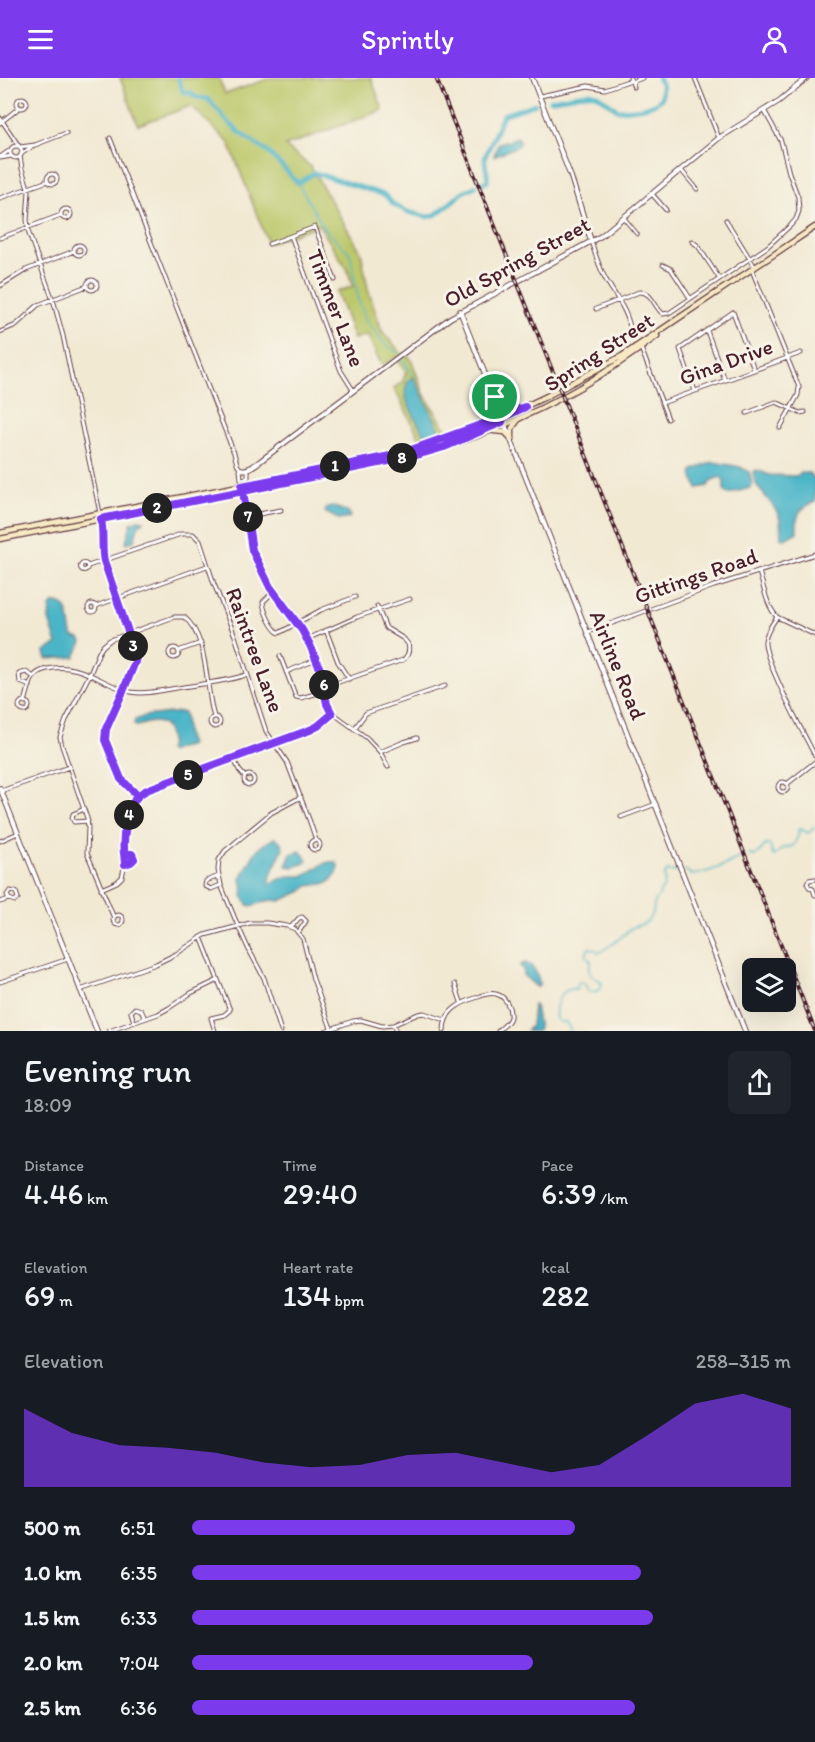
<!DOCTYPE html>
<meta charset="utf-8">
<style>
:root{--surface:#171b24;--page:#20242c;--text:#f1f3f6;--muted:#9ea1a6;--accent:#7c3aed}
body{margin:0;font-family:Itim,sans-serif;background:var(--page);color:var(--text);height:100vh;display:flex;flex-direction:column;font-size:22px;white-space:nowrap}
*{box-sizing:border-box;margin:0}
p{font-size:20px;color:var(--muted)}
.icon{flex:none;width:33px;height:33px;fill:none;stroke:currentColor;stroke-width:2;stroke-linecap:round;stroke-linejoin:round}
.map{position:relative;height:953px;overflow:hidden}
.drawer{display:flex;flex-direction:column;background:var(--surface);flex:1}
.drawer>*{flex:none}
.fabs{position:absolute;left:742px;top:880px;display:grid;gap:12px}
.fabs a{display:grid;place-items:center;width:54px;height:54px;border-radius:9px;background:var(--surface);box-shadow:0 6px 24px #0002;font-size:30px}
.pin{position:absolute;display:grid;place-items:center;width:51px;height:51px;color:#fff;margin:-26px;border:3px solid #fff;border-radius:50%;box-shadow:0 2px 6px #0007}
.km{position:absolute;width:30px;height:30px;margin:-15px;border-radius:50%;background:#222;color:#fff;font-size:16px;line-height:30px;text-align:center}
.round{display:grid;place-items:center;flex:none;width:63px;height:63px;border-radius:9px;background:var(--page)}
.summary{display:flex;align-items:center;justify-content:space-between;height:102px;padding:0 24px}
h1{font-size:33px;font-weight:600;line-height:45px}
.figures{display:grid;grid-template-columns:repeat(3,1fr);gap:9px;height:102px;padding:6px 24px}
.figures div{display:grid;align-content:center}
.figures b{font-size:30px;font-weight:600}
.figures small{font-size:16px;font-weight:400}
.figures p{font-size:16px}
.chart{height:168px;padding:12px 24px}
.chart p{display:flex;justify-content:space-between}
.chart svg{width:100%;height:108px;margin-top:6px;fill:var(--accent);opacity:.7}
ul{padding:0 24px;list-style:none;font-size:20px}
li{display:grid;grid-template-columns:96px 72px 1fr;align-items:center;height:45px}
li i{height:15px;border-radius:8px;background:var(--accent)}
header{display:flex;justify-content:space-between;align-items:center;height:78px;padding:0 24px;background:var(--accent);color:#fff;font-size:27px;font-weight:600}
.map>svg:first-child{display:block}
.green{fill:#bcc86a;stroke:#83744a;stroke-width:1.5}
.water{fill:#4bb5c8;stroke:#4a6a7a;stroke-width:1.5}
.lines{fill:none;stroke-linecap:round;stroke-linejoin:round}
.stream{stroke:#4bb5c8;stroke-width:1.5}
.river{stroke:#4bb5c8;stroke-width:4.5}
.minor-casing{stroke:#633d44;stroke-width:5}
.tertiary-casing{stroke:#633d44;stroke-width:6}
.secondary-casing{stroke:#633d44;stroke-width:7}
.minor{stroke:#fff;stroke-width:3}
.tertiary{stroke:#fff;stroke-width:4}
.secondary{stroke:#f7e9c3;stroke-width:4.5}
.rail-casing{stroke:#4a1f2b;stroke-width:4}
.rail{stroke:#f7f3e8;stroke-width:1.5;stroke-dasharray:4.5;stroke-linecap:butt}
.route-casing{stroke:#fff;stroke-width:12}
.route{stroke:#7c3aed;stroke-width:8}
.labels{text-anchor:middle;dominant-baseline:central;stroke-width:6;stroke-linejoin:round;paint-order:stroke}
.street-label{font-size:22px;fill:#4a1f2b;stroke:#f7f3e8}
</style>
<header><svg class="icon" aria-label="menu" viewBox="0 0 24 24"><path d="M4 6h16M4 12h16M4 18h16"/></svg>Sprintly<svg class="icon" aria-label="person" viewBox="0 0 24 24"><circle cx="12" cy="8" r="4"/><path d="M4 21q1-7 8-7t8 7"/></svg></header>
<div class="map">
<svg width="815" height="953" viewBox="0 0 815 953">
<rect width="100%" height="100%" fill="#f7f3e8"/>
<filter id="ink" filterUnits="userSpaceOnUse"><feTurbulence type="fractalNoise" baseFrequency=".0167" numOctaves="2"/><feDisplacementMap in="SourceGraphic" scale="12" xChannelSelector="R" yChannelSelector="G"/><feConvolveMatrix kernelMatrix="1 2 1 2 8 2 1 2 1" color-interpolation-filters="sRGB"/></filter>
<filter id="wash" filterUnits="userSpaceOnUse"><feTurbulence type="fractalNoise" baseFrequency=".008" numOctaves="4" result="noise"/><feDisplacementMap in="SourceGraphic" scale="24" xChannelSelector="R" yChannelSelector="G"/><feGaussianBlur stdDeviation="1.35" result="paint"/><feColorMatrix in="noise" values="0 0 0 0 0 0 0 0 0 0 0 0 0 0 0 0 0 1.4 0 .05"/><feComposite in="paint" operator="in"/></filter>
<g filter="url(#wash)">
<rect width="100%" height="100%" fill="#f2e9d3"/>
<!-- green -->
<path class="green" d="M120,0H219L225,16L271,0H371L383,32L285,68L311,89L361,174L368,211L382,253L401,275L411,281L424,316L450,357L423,366L394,310L403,303L406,294L396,279L383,288L378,280L367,256L354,261L337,214L353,208L347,191L319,147L268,165L229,65L191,28L138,47Z"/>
<!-- water -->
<path class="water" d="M515,59L519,60L520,65L518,68L494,78L498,65L505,63L508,64Z
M413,298L439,350L436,356L424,357C417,339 393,314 413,298Z
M713,384L740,389L749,394L752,406L750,410L728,416L724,412V402L720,399L712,402L708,408L698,410C695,406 691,398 693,392Z
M757,392L769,397L796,398L802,395H809L815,401V424C798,430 796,437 797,454L785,461L781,460C780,452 782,444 778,436C770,420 754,411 753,394Z
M331,428L348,434L351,438C341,446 335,439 325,434V431Z
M138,442L144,443L138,448L134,463L126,465L131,445Z
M55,525C72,525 68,546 73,559L80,561L82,564L75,579L47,581L45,574L57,566L49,542L50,529Z
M180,634L184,635C187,646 184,656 190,666L188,668L178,670L170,674L168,673C172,663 169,645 156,644C150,643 142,647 136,648L134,646L135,642L145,638Z
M274,760C280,761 281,764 283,770L272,794L269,805H272C278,802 284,798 290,798C295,797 300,799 305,797C315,792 324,782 336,784L338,788L337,796L328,805L308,808L302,813L280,823L271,822L250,828C243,823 243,819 243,811C243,807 241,804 241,801C241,799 255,774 258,771C261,767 269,764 274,760Z
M300,773L307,781L305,785L294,789L286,788L291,776Z
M526,885C534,888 540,900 539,908L537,909L523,897L524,893L520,887Z
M533,927L535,928L539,951L537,953H526L531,948Z"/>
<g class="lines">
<!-- stream -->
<path class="stream" d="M298,105L324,150L350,175L358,221L366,242L386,267L398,275
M402,280L413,298
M749,777L755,778L767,766L770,768L772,775L774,778L783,770L793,768L799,756L798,752L801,751L808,755L812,752L815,748
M685,792L692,797C710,795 727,786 743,778
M571,953L566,944H560L556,941C554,928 560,909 576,911L577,906L580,904L584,905L589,914L598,913L601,910L602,904L593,899L589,893L591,883C586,878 585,876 589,870L595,871L599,875L614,865L633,849L643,846L648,843L653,833L655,822L660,817L659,814L663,811L665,802L664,798L667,793L671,794L679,792"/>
<!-- river -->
<path class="river" d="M178,0L183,14L192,15L195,19L208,21L227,43L239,54L269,75L298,105L315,95L385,117L393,126L408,134L428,139L435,137L448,127L463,114L476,108
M550,22L590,15L598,17L618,32C632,31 651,31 661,21L662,8L658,0
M482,105L487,104C489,94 484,89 485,79L503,37L535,26"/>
</g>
</g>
<g filter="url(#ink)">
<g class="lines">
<defs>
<path id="minor" d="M630,0L634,9
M695,0L719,60
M632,4L642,0
M540,18L588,8L605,11L631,2
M17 25a5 5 0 1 1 10 0a5 5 0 1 1-10 0Z
M0,40L19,68
M0,45L20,29
M110,60L234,375L237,386L240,391L241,401L248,400V391
M10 74a6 6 0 1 1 12 0a6 6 0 1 1-12 0Z
M20,69L35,67L66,55
M21,76L33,68
M20,78L22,91L29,113L27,142L29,156L54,225L63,258L100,435
M0,79L9,73
M0,80L12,78
M681,92L697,111
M47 101a5 5 0 1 1 10 0a5 5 0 1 1-10 0Z
M652,116L666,132
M0,120L48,103
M61 136a5 5 0 1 1 10 0a5 5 0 1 1-10 0Z
M623,139L637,156
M726,142L755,189
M291,158L341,293L353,312
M0,160L61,137
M591,163C595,176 599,188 605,200C615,218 630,235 631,257
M692,163L698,168L719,200
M269,166L315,149L335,202
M74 172a5 5 0 1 1 10 0a5 5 0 1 1-10 0Z
M663,187L671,191L690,220
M752,192L799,309L798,317L780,350
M87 207a5 5 0 1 1 10 0a5 5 0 1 1-10 0Z
M0,208L26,192L74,173
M596,231L639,214C652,213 654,229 663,236L669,235L767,169L791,147L796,141L799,133L798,119L789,95L781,63L764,32
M707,253L725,302
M0,254L16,247L38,227L87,208
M641,270L668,341
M695,313L680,271L733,234L754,291
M662,325L801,275
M747,335L776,324L800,335L805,334
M243,411L247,432L248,456L252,472L270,509L302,552L310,567L320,591L330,633L367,660L380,674L388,689
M248,438L281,432
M101,441C104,455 101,469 104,483L136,577L135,584L106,652L105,662L121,701L137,717
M80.5 489a3.5 3.5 0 1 1 7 0a3.5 3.5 0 1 1-7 0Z
M88,488L181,456H193L200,463L214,506L235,558L266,653L287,684L310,744L316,762
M759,494C764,509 766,527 777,539L815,557
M273,514L263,524C264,533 271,550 279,555L321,532L355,519
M88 530a4 4 0 1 1 8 0a4 4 0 1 1-8 0Z
M96,528L207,488
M777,539C772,546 766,554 765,563C763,581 805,658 815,678
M326,552L338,584L349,601
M588,554L714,508L815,476
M307,561L357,539L410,521
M169 575a5 5 0 1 1 10 0a5 5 0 1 1-10 0Z
M178,573L201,565
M280,578L296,619L301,620L325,613
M286,594L316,582
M30,608L20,604L19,596L26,594L34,599
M324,609L403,582C408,578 410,573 408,566L404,561L386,550L377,528
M19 628a5 5 0 1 1 10 0a5 5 0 1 1-10 0Z
M25,624C28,615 29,604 35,597C38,594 43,592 47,591C80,583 102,607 131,614C146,617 163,612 177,610C200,606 224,604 246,597
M210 644a5 5 0 1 1 10 0a5 5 0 1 1-10 0Z
M354,651L366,635L445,608
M380,674L404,664L417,660
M234,681L239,692L245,699
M244 702a5 5 0 1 1 10 0a5 5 0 1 1-10 0Z
M778 709a5 5 0 1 1 10 0a5 5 0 1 1-10 0Z
M787,706L815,684
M1,713L69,689
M84,731L73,736L72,740L74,744L88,743
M621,739L656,726
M310 767a5 5 0 1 1 10 0a5 5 0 1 1-10 0Z
M0,763L18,755
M124,776L130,775L134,779L133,783L125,786
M219,798L206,803L205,808L211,811L221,807
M815,801L809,802L807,805L809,809L813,811L815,817
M101,811L117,804L122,799L125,786L124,755L131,730L137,717L149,710L310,652L323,644L332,636
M0,824L9,821L15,823L18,820L16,814L10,813L7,817L9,821
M113 842a5 5 0 1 1 10 0a5 5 0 1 1-10 0Z
M114,840L87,775L88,750L87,740L62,668L60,659L66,642L90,596L99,574L103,568L110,562L174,539H184C209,559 205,610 214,639
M291,849L299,840L302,839L306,843L298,855
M201,859L230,932L224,937L211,940L215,953
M0,904L68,881
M455,906L461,924
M80,912L156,886L176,876L205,857L250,845H267L287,848L295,851L303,861L313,901L331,950
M134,944L131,934L135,930L141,932L145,940
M393,947L396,953
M109,953L158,936L169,930L191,915L218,902
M281,953L264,900L248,870L238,848L221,807L218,792L219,782L225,773L271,735L301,719
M325,953L353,943L361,942L382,948L393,947L418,936L424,935L445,942
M444,953C444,932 460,925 478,919C483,917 490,914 496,916C505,918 511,929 510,939C509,945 502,949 498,953"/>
<path id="tertiary" d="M532,0L571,99L591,163
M460,233L745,953
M240,391C248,393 253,388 259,384L450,240L601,158L719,60L779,23L807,0
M0,710L97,953"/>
<path id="secondary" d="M495,319C500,326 505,333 514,332
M492,342L497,334L496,322
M494,353L505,354L512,361
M465,359L502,344L503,339
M512,361V350L518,342
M0,455L400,376L503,339L547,318L622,278L815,149
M0,461C86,444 172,427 258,410C316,398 375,389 432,373C513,349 590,309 657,258"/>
</defs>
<!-- minor casing -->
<use href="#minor" class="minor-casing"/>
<!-- tertiary casing -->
<use href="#tertiary" class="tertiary-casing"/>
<!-- secondary casing -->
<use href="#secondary" class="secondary-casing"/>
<!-- minor -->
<use href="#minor" class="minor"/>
<!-- tertiary -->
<use href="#tertiary" class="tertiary"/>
<!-- secondary -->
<use href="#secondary" class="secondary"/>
<defs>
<path id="rail" d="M436,0L815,953"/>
</defs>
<!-- rail casing -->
<use href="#rail" class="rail-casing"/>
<!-- rail -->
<use href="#rail" class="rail"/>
</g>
</g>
<g class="lines" filter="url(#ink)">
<defs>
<path id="route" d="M495,319L496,336L486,345L400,376L242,408L243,413L101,441C104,456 101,469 104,483L136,577L135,584L124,611L106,651L105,662L121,701L137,717C125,741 122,759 125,786L131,784L134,781L132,776H124C122,759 126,732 137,719C140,715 145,713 149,711L310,652L318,648L332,636L327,626L320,591L310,567L302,552L270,509L252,472L243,413L413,378L444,369L502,344L503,339L525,329C509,334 506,334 495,319"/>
</defs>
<!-- route casing -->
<use href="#route" class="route-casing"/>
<!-- route -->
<use href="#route" class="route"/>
</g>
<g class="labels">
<!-- street labels -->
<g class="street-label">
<text transform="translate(517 184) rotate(-29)">Old Spring Street</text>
<text transform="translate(336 230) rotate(69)">Timmer Lane</text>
<text transform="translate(599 274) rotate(-33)">Spring Street</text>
<text transform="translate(726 284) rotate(-20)">Gina Drive</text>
<text transform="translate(696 498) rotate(-19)">Gittings Road</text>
<text transform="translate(255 572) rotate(70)">Raintree Lane</text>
<text transform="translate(618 587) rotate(68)">Airline Road</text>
</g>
</g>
</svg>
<div class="fabs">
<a><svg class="icon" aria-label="layers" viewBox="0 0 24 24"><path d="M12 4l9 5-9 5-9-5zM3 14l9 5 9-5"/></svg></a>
</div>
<div class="pin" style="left:495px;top:319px;background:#1e9e55"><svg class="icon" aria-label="arrive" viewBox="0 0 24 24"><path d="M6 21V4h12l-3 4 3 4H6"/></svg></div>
<b class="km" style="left:335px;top:388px">1</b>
<b class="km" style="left:157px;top:430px">2</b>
<b class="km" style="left:133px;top:568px">3</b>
<b class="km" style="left:129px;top:737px">4</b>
<b class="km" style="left:188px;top:697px">5</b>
<b class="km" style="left:324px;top:607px">6</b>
<b class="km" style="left:248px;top:439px">7</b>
<b class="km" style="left:402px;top:380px">8</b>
</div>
<section class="drawer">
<div class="summary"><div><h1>Evening run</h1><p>18:09</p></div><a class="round"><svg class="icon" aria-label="share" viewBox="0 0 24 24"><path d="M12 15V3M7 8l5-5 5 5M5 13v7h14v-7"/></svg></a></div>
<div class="figures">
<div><p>Distance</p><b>4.46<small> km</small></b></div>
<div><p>Time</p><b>29:40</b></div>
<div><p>Pace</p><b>6:39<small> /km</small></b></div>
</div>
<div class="figures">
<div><p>Elevation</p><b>69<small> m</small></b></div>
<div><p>Heart rate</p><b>134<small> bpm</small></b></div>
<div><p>kcal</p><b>282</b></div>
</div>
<div class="chart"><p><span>Elevation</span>258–315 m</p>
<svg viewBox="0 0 160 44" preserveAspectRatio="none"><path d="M0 44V12L10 22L20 27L30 28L40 30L50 34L60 36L70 35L80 31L90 30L100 34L110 38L120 35L130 23L140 10L150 6L160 12V44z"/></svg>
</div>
<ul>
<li><b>500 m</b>6:51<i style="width:64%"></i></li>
<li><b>1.0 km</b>6:35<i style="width:75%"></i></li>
<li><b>1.5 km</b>6:33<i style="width:77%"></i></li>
<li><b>2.0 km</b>7:04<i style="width:57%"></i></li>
<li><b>2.5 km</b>6:36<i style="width:74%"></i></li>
</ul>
</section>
